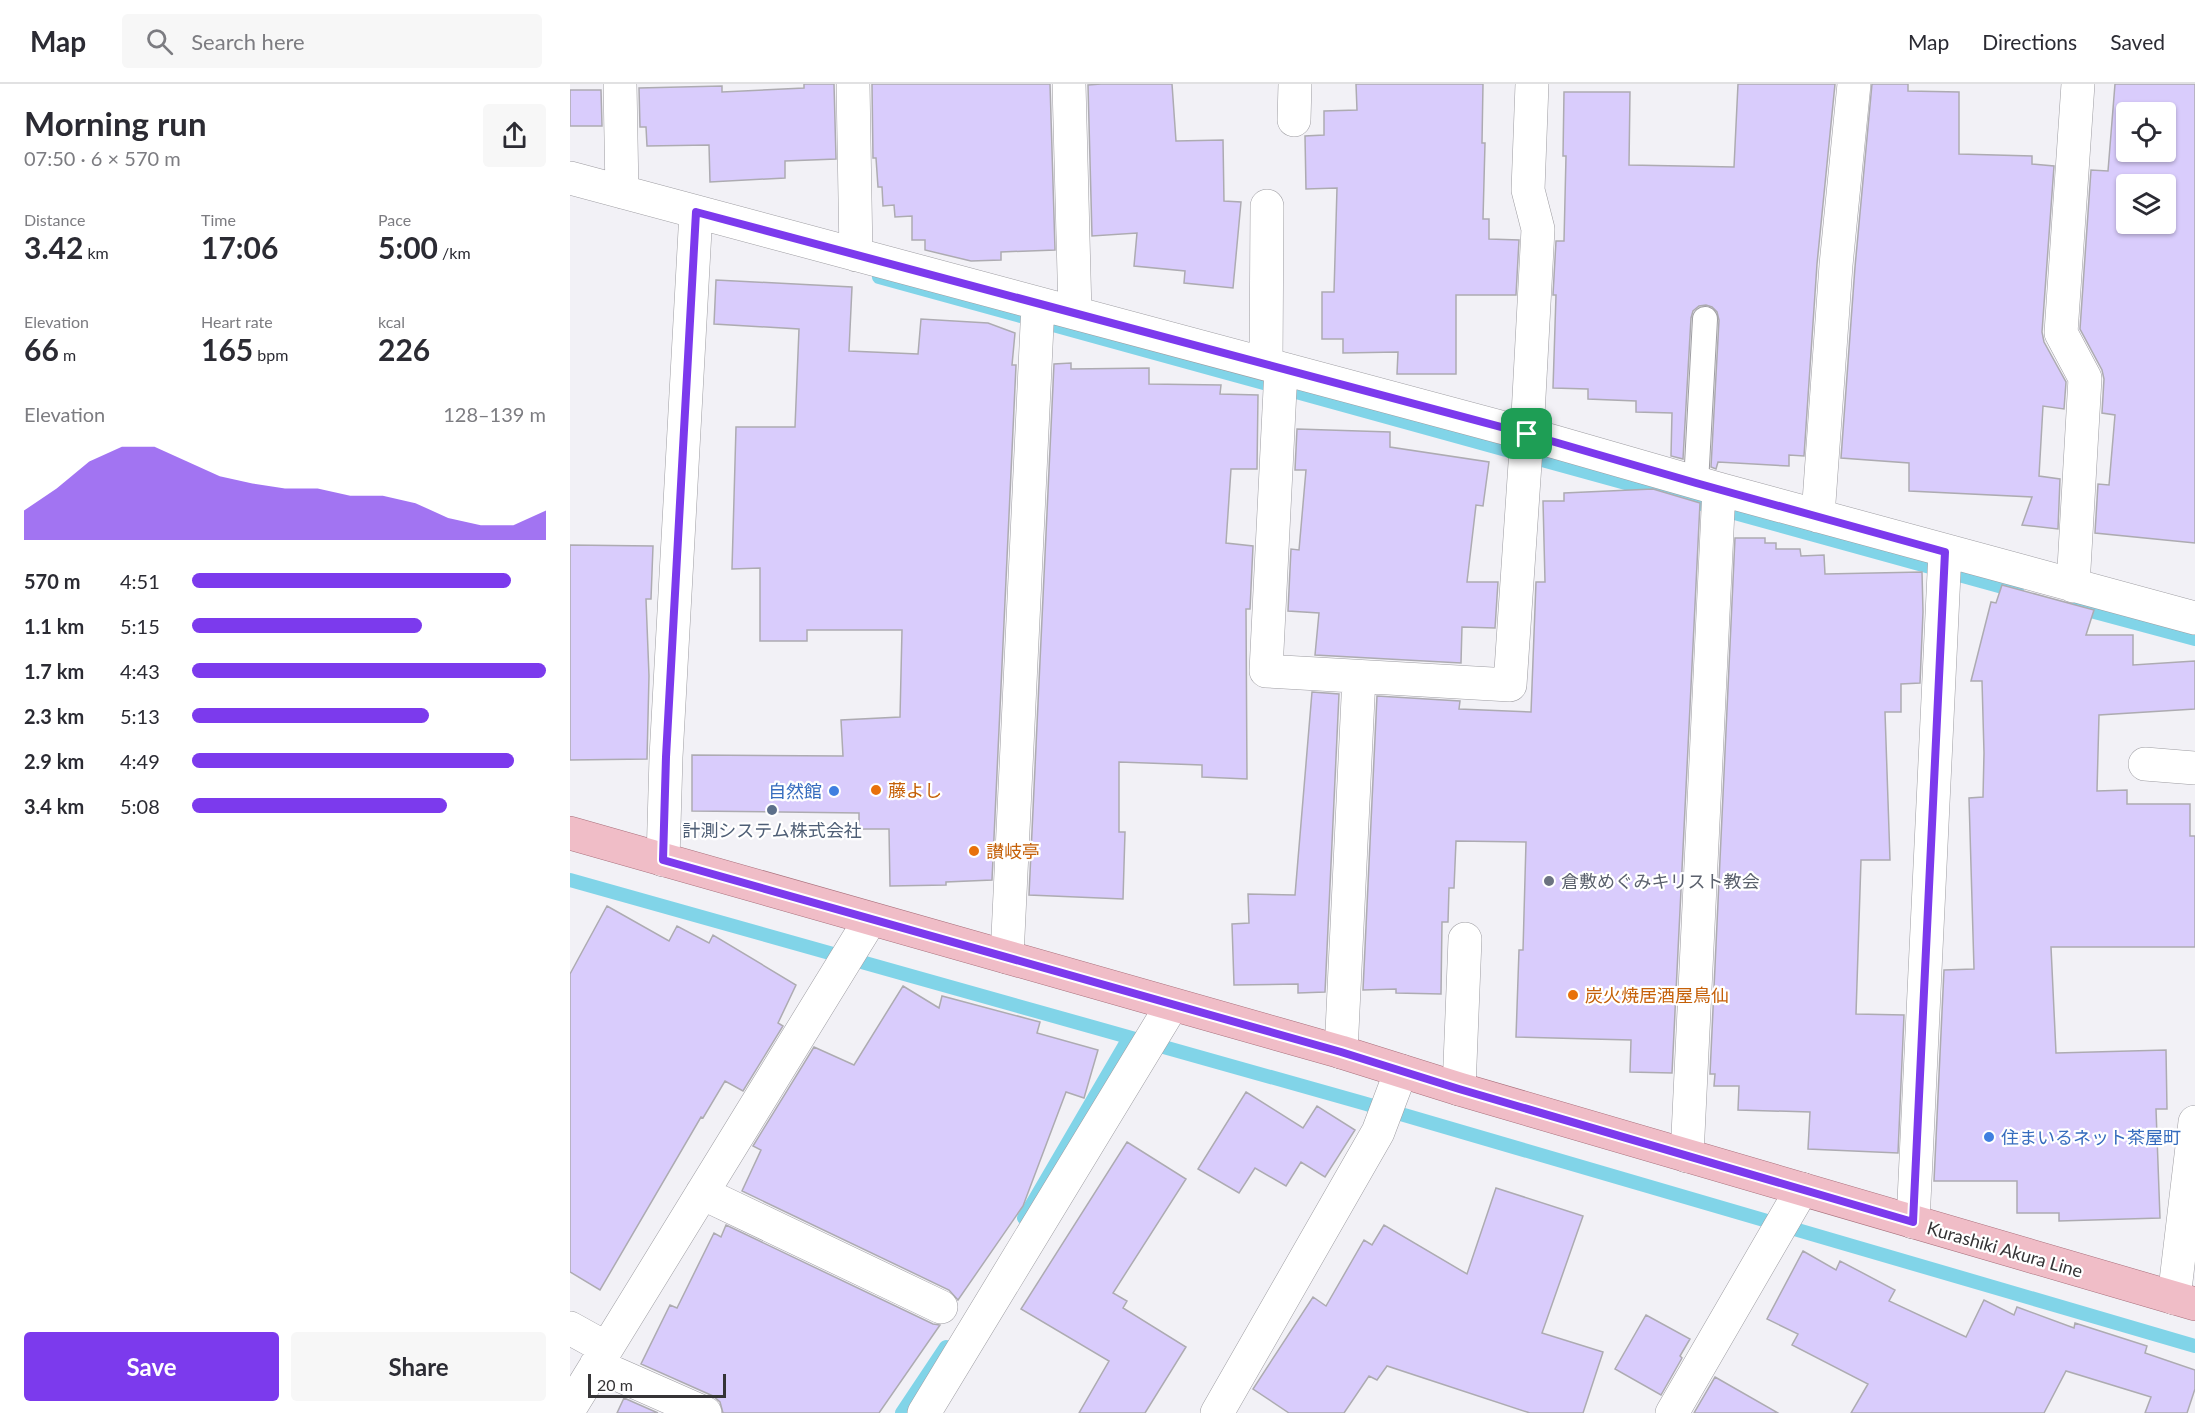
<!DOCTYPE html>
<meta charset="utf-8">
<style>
:root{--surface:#fff;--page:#f7f7f7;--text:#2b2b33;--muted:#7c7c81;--line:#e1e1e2;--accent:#7c3aed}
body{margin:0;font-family:Lato,"Noto Sans JP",sans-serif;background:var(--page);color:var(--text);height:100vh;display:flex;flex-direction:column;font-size:22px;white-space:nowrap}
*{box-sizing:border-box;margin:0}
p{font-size:20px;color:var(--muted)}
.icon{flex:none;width:33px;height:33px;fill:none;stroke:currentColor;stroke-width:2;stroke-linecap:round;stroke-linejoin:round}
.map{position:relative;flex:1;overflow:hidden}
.panel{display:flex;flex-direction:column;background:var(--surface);width:570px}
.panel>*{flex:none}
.controls{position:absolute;left:1546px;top:18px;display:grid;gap:12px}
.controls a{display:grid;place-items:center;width:60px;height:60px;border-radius:6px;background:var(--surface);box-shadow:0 2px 4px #0004;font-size:30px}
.scale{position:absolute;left:18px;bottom:15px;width:138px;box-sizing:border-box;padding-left:6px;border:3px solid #353436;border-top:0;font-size:16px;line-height:21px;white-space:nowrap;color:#353436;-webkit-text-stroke:4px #fff;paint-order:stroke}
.pin{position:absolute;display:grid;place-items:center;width:51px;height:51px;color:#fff;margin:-26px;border-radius:12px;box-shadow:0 3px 9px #0006}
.round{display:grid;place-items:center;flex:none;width:63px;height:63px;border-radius:6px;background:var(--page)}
.headline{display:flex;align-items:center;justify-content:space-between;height:102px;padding:0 24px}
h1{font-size:33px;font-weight:700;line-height:45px}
.stats{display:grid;grid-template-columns:repeat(3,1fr);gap:9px;height:102px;padding:6px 24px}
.stats div{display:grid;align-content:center}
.stats b{font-size:30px;font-weight:700}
.stats small{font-size:16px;font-weight:400}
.stats p{font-size:16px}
.chart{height:168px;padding:12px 24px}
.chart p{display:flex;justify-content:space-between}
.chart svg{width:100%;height:108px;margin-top:6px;fill:var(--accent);opacity:.7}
.primary-button{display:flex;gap:12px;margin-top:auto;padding:12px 24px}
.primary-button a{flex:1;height:69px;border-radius:6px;background:var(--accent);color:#fff;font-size:24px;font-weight:700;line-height:69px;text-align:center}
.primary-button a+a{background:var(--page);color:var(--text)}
ul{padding:0 24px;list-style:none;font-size:20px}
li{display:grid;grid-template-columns:96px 72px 1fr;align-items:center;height:45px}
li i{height:15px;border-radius:8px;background:var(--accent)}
header{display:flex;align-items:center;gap:36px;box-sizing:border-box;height:84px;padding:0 30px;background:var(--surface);border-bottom:2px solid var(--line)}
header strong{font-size:28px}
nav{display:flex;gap:33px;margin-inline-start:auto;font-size:21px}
.search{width:420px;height:54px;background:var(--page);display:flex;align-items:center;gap:15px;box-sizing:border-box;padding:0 21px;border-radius:6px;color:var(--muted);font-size:22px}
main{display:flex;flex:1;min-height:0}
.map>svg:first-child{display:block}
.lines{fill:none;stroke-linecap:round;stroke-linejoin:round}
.stream{stroke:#81d4e8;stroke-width:14}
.building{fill:#d9ccfc;stroke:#adabb1;stroke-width:1.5;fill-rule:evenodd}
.service-casing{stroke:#9e9da2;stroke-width:26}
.minor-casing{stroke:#9e9da2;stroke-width:34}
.primary-casing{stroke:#a8707c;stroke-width:34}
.service{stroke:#fff;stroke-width:24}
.minor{stroke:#fff;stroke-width:33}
.primary{stroke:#f0bdc7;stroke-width:33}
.route-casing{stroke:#fff;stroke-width:12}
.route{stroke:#7c3aed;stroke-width:8}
.food-dot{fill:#e8710a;stroke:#fff;stroke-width:2}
.shop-dot{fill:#3f7fe0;stroke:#fff;stroke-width:2}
.service-dot{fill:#5c6f8a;stroke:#fff;stroke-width:2}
.worship-dot{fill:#6b7280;stroke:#fff;stroke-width:2}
.labels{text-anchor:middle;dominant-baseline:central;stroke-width:4.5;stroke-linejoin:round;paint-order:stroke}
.food-label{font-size:18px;fill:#c56008;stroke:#fff;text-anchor:start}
.shop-label{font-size:18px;fill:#366cbe;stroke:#fff;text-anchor:end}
.service-label{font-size:18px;fill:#4e5e75;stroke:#fff}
.worship-label{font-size:18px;fill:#5b616d;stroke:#fff;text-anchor:start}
.street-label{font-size:18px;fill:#353436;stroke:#fff}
</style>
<header>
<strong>Map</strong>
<div class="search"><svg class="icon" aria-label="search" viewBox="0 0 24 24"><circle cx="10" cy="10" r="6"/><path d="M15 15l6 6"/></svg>Search here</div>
<nav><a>Map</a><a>Directions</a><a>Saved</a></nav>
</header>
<main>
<section class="panel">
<div class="headline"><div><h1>Morning run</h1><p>07:50 · 6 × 570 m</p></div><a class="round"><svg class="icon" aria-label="share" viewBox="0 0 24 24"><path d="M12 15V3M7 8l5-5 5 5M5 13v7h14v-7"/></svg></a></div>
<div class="stats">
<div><p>Distance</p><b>3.42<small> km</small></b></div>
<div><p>Time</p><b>17:06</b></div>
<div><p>Pace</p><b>5:00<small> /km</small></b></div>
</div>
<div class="stats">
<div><p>Elevation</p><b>66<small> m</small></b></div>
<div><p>Heart rate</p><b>165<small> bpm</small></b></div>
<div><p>kcal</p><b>226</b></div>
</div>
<div class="chart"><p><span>Elevation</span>128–139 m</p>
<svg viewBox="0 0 160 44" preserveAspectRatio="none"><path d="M0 44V32L10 23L20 12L30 6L40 6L50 12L60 18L70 21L80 23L90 23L100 26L110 26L120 29L130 35L140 38L150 38L160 32V44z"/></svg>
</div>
<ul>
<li><b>570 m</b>4:51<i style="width:90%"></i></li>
<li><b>1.1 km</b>5:15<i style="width:65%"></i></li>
<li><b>1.7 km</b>4:43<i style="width:100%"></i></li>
<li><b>2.3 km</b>5:13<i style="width:67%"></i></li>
<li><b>2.9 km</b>4:49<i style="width:91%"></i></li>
<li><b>3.4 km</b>5:08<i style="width:72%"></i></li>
</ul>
<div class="primary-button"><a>Save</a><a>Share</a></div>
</section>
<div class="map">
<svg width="1625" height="1329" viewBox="0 0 1625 1329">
<rect width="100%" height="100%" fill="#f2f1f6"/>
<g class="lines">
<!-- stream -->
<path class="stream" d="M309,193C688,299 1069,399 1447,507
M1506,523L1625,555
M0,796L793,1019L1625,1262
M454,1134L559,954
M332,1329L376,1263"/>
</g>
<!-- building -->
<path class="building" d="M234,0H264L266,75L215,77V94L140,98L139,61L77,62L76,43H70L69,4L152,2V8L234,4Z
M302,0H480L485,166L431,168V176L401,177L355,166V156H342V132L325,133L324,121L313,122L312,103H308L306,74H303Z
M531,0H602L606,57L653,56L654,117L671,118L663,204L614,199L615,187L564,182L567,149L522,152L518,1Z
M786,0H913L912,59H915L913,135H919V155L949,156L946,211H886V290H827L828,268L773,269V255H752V208H764L767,104L736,105L735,52L754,51V27L787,26Z
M1168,0H1265L1247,180L1234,372L1219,371V382L1148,378L1146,385L1141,383L1149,236L1147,228L1142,223L1136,221L1129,222L1123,227L1121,234L1113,375L1101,372L1102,329L1066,328V317L1018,315V305L983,304L986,211H983L986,157H994L996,72H993L994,8H1060L1059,81L1164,83Z
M1302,0H1338V7L1389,8V70L1462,72V80L1484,82L1472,248L1474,258L1496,298L1494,325L1473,322L1469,392L1490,395L1488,445L1452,441L1462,413L1339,407V379L1271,374L1285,183Z
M1545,0H1625V459L1525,449L1528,400L1539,401L1545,331L1532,329L1534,295L1532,286L1510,245L1521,86L1538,87ZM1557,28H1596V68H1557ZM1557,100H1596V140H1557Z
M0,6H31L32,42H0Z
M146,196L282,203L279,267L348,270L351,235L418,239L445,249L442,281H446L422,796L376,798V801L320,802L319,745H289V729L122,727V671L273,672L271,636L330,633L332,546H237V557H190V484L162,485L166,343H225L229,245L144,240Z
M501,279V285L579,284V300L651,301L650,310L688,311L687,385H661L656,459L683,462L680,525H676L677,695L632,693V681L549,678V748H555L553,815L459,811L484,280Z
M727,345L820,348V363L919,378L913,422L906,421L897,498H928L925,544L892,543L891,579L745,571L749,529L718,527L721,465L729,466L736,386H725Z
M1083,405L1130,419L1102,989L1060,988L1061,956L946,953L949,866H953L956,758L886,757L884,804H879L878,838H872L871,910L826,909V905L793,906L807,612L890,617L889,625L961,628L966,498H975L973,417H994V409Z
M1165,454H1195V459H1206V465H1230L1231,472L1254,471L1255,490L1352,488L1353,528L1350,599L1331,600V628H1315L1320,776H1291L1286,930L1334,931L1328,1069L1238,1065L1240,1028L1168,1026L1169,1002H1144L1145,990H1140Z
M0,461L83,462L81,515H76L79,592L77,675L0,676Z
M1432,501L1524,526L1516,551H1563V581L1625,577V625L1529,631L1527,707L1557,706V720H1620V752H1625V863H1481L1486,969L1596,966L1597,1025H1586L1590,1134L1489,1137V1129H1447V1097H1364L1374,886L1404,885L1399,714L1413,713L1414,669L1412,597H1401L1421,518L1426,519Z
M742,608L769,610L755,908L728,909V900L664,901L662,840L679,839L678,810L725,811Z
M37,822L99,857L107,842L139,859L143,851L226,901L208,939L213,942L173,1007L155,997L133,1034L131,1033L30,1206L0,1188V890Z
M333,902L369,924L372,912L470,938L467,949L528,966L514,1014L496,1008L453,1122L388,1216L379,1206L172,1107L191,1066L183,1062L244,963L284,981Z
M676,1008L733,1044L747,1022L785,1046L755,1093L731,1078L716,1102L685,1084L669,1109L628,1085Z
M557,1058L616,1095L543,1209L557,1217L553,1224L616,1263L575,1329H509L539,1277L451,1225Z
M926,1104L1013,1132L972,1249L1033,1268L1013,1329H960L817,1282L807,1296L799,1292L774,1329H719L683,1305L743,1213L756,1222L794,1156L802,1161L814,1141L897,1190Z
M156,1141L363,1240L370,1241L309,1329H153L150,1318L143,1312L71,1280L100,1221L107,1224L144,1149L151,1153Z
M1233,1167L1266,1186L1270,1177L1325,1206L1319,1217L1396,1253L1414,1216L1444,1231L1447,1223L1504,1244L1505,1239L1577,1262L1575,1269L1625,1286V1305L1617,1329H1575L1581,1313L1496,1287L1474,1329H1281L1298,1300L1222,1261L1228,1250L1197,1235Z
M1076,1231L1120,1255L1110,1272L1112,1274L1091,1311L1045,1285Z
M1145,1293L1208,1329H1124Z
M54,1314L88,1329H47Z"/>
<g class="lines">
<defs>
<path id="service" d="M1126,399L1135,235"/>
<path id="minor" d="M50,0L52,108
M283,0L286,171
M499,0L505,229
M724,36L725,0
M0,94L957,350L1149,405L1625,534
M696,280L697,122
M711,285L696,587L940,601L957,350L968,145L958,106L962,0
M1248,432L1266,181L1284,0
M1503,502L1515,294L1491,249L1508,0
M1575,680L1625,684
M93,776L96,673L126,128
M437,873L468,220
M771,968L789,593
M889,1005L895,855
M1117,1072L1149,405
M132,1109L371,1223
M1343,1138L1375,468
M1604,1214L1625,1038
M0,1244L36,1264
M26,1281L135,1329
M0,1324L300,836
M354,1329L602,921
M647,1329L808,1048L831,987
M1102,1329L1232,1105"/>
<path id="primary" d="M0,749L771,968L889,1005L1625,1220"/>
</defs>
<!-- service casing -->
<use href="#service" class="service-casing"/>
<!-- minor casing -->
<use href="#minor" class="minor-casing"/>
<!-- primary casing -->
<use href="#primary" class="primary-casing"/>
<!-- service -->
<use href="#service" class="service"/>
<!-- minor -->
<use href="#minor" class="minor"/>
<!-- primary -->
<use href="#primary" class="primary"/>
</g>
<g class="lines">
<defs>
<path id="route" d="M126,128L957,350L1126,399L1375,468L1343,1138L889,1005L771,968L93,776L96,673Z"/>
</defs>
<!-- route casing -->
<use href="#route" class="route-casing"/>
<!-- route -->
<use href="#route" class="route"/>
</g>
<!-- markers -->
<g class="food-dot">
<circle cx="306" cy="706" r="6"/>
<circle cx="404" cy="767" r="6"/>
<circle cx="1003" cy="911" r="6"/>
</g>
<g class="shop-dot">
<circle cx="264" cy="707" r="6"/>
<circle cx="1419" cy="1053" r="6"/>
</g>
<circle class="service-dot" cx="202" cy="726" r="6"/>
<circle class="worship-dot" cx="979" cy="797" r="6"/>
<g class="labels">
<!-- food labels -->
<g class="food-label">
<text x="318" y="706">藤よし</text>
<text x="416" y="767">讃岐亭</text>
<text x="1015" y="911">炭火焼居酒屋鳥仙</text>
</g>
<!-- shop labels -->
<g class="shop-label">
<text x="252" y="707">自然館</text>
<text x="1431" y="1053" text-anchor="start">住まいるネット茶屋町</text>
</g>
<!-- service labels -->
<g class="service-label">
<text x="202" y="746">計測システム株式会社</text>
</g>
<!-- worship labels -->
<g class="worship-label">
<text x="991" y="797">倉敷めぐみキリスト教会</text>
</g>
<!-- street labels -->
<g class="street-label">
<text transform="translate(1435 1165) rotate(16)">Kurashiki Akura Line</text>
</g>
</g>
</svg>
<div class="controls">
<a><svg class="icon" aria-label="locate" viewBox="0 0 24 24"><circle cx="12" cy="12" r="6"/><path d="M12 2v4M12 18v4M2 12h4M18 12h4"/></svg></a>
<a><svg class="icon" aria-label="layers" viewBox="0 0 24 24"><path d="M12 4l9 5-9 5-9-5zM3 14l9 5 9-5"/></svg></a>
</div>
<div class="scale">20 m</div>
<div class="pin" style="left:957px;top:350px;background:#1e9e55"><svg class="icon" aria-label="arrive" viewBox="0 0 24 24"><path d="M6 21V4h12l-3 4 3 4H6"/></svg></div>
</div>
</main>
